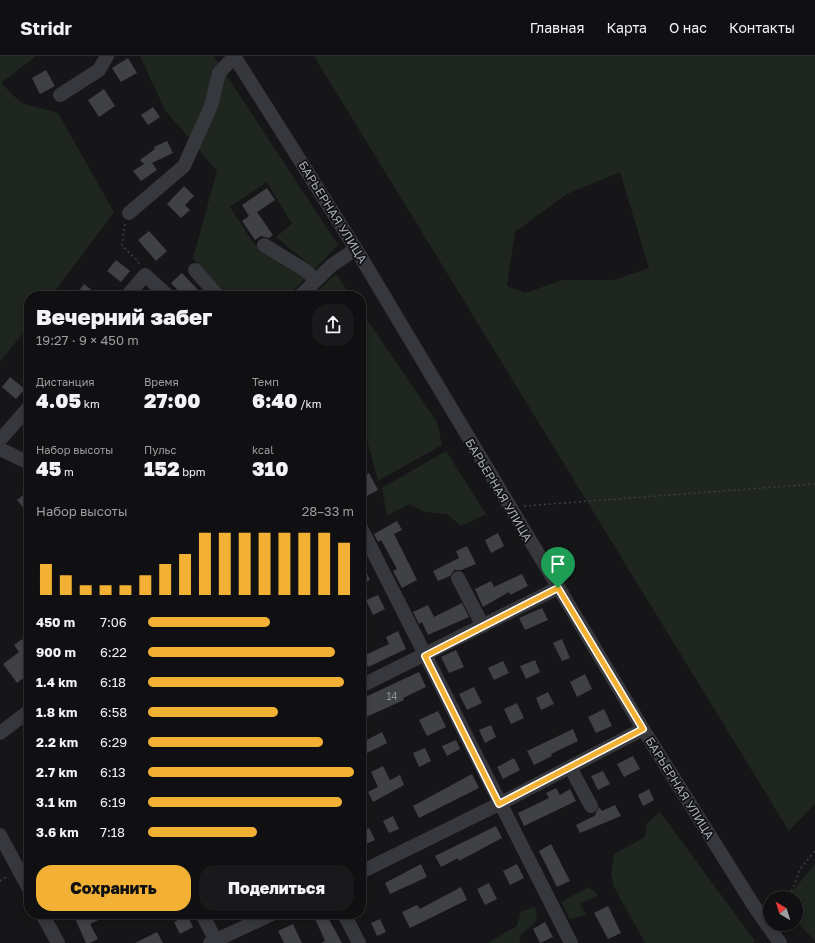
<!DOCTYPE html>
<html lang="ru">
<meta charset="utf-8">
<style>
:root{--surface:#101012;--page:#19191b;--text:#f1f3f6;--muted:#9c9d9f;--line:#303032;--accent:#f2b134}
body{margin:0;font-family:"Golos Text",sans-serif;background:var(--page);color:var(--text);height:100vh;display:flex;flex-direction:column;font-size:15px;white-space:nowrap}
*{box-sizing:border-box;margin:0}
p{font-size:13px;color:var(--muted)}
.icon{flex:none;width:22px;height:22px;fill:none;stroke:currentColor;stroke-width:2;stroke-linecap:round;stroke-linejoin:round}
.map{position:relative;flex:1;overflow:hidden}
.panel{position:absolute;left:24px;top:235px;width:342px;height:628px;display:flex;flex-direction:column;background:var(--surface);border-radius:16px;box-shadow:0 2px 6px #0003,0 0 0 1px var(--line)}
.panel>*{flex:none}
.needle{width:26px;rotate:322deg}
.tools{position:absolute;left:763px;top:835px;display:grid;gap:8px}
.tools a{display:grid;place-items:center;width:40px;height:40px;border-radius:50%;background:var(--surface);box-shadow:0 2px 6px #0003,0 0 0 1px var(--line);font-size:20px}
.pin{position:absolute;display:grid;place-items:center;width:34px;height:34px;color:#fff;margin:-41px -17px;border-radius:50% 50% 50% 0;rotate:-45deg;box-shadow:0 0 4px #0007}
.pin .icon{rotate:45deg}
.round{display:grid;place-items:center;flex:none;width:42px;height:42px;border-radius:16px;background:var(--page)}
.head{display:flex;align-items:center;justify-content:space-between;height:68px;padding:0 12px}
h1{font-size:22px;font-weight:800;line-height:30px}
.metrics{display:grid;grid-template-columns:repeat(3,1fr);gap:6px;height:68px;padding:4px 12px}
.metrics div{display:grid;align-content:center}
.metrics b{font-size:20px;font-weight:800}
.metrics small{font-size:11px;font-weight:400}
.metrics p{font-size:11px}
.chart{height:112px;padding:8px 12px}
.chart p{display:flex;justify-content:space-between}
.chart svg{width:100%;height:72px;margin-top:4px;stroke:var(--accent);stroke-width:6}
.action{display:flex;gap:8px;margin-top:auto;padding:8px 12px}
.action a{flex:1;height:46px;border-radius:16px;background:var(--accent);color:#111;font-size:16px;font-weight:800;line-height:46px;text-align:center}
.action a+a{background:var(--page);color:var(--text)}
ul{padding:0 12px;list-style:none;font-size:13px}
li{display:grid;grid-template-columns:64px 48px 1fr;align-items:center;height:30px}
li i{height:10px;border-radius:5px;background:var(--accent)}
header{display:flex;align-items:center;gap:24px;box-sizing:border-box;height:56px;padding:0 20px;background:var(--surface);border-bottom:1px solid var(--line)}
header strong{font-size:19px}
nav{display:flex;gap:22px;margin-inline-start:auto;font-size:14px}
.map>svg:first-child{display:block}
.green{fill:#1e261f;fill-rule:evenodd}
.building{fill:#404145}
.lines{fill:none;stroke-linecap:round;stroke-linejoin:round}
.path{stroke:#3d3f44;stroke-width:1.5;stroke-dasharray:2 3;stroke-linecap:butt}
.minor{stroke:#37383d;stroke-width:14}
.route-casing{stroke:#fff;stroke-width:8}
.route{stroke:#f2b134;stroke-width:5}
.labels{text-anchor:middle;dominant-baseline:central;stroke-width:3.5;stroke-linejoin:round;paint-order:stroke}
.number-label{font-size:10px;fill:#8e929b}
.street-label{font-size:12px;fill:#a8adb8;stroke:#111113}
</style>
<header>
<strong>Stridr</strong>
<nav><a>Главная</a><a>Карта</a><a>О нас</a><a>Контакты</a></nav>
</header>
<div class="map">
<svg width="815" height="887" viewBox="0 0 815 887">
<rect width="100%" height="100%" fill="#161618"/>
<!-- green -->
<path class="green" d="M0,0H36L1,27L21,47L58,57L114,156L51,240H29V269L0,306Z
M140,0H214L338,189L315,213L276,181L292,168L267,126L230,151L254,188L307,220L288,240H225L193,202L217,115L165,54Z
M314,0H815V748L789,775ZM620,116L649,212L614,224H563L525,237L507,230L515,176L567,138Z
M336,218L351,240H312Z
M361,255L437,366L442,389L378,425L361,361Z
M446,395L486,458L461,470L447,458L424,456L409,448L387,460L382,432Z
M660,756L755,885L753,887H645L614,831L611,818L614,798L645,781L647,767Z
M815,808V885L796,865V842H787Z
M589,831L598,839L580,848L586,859L570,863L561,846Z
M535,850L537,864L519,881L521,887H488L517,870L521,856Z"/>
<!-- building -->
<path class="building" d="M128,2L137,17L121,26L112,12Z
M46,14L55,30L40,38L32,22Z
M104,33L115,50L99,61L88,44Z
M153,51L160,61L148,69L141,59Z
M167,85L173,97L152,107L157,114L141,125L133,115L144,108L140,104L155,93L154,91Z
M184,130L194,140L185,149L190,154L181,162L167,148Z
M267,132L275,144L257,156L273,179L269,182L261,180L255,184L242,165L249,160L242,149Z
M149,175L167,195L156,205L138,184Z
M116,204L130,215L121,226L107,215Z
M182,217L199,235L193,240H183L171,227Z
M84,228L99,240H75Z
M10,321L25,333L16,343L2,331Z
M369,417L378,434L361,443V422Z
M29,434V459L17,444Z
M397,465L402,474L394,478L417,524L402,532L393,515L397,513L381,484L378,486L374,478Z
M498,477L504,490L491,497L485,484Z
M467,490L476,508L461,514H454L450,520L438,525L433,515L459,502L456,495Z
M361,504L370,524L361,528Z
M522,518L528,530L510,539L509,536L483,551L475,533L491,525L494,531Z
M378,539L385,553L373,559L366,544Z
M462,547L469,561L428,579L422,566L419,568L413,556L428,549L434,561Z
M542,552L548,564L525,574L519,562Z
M398,575L406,593L368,611L363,600L389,588L386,581Z
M22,583L29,593V618L17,627L3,608L19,596L14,589Z
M562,583L570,602L562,605L553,587Z
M456,594L464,611L449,617L441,601Z
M535,604L540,616L526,623L520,610Z
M503,605L509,617L494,624L488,612Z
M419,616L426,631L403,642L404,644L364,662L361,656V643Z
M585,618L592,633L577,641L570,626Z
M474,631L482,647L467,654L459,638Z
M548,636L554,648L541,654L536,642Z
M517,647L524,662L511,668L504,653Z
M604,653L612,670L596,677L588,661Z
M438,655L446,671L427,680L419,664Z
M491,669L496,681L485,687L479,674Z
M573,673L578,685L551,698L552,700L534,709L527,695Z
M382,676L387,687L361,700V687Z
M456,684L460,693L447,700L442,690Z
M425,692L431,705L419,711L413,697Z
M633,700L640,713L624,721L617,708Z
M514,702L520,714L503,723L497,711Z
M383,710L390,724L400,719L404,729L373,746L368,736L378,731L371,716Z
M603,715L610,728L598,734L591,720Z
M472,718L479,732L419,762L413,750Z
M556,732L560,739L570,733L576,745L524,770L518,757L549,742L546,737Z
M649,733L654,744L643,750L638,739Z
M615,749L621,760L580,777L576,769L596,759L595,758L599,751L602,755Z
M393,760L399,773L389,777L383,765Z
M496,770L502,782L459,805L458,802L441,811L435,800Z
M369,772L375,784L366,788L361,776Z
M551,788L570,825L557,831L539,795Z
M421,808L427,821L390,838L385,827Z
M517,808L524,822L510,829L503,815Z
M489,827L497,843L485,849L477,833Z
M461,831L467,844L410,872L402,856L417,849L420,853Z
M608,850L621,877L608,883L594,857Z
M73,858H111L90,868L98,883L90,887H86Z
M313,858H326L342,887H321L325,885Z
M187,859L193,871L180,878L174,866Z
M380,863L386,876L377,880L371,867Z
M545,866L553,881L540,887L533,873Z
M293,868L302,887H284L278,875Z
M157,876L163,887H135Z"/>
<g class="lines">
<!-- path -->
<path class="path" d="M125,168L122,190L137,204L140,209
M524,450L815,428
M0,825L8,820
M784,842L793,833L800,813L815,795"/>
<!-- minor -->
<path class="minor" d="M234,0L356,193L643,673L754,850L780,887
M60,39L99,14L107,0
M129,157L184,110L211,50L219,17L234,1
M264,189L305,214L316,224
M195,214L218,240
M127,240L145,219L168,240
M300,240L332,209L356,193
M0,384L29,351
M0,393L29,407
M361,472L571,887
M458,522L483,570
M361,630L558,532
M0,677L29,655
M570,711L591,750
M0,779L29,833
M361,816L499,748L643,673
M42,858L58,887
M202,858L217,887
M344,858L359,887
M210,887L272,858"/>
</g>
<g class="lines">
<defs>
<path id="route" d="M558,532L643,673L499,748L425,600Z"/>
</defs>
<!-- route casing -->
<use href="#route" class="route-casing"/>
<!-- route -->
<use href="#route" class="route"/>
</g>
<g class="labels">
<!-- number labels -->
<g class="number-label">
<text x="392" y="640">14</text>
</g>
<!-- street labels -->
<g class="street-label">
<text transform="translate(333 156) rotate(58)">БАРЬЕРНАЯ УЛИЦА</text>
<text transform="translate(499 434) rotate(59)">БАРЬЕРНАЯ УЛИЦА</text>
<text transform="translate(680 732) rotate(58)">БАРЬЕРНАЯ УЛИЦА</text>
</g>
</g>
</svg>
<div class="tools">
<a><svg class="needle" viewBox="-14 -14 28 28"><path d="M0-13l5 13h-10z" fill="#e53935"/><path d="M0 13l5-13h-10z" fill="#9c9d9f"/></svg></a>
</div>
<div class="pin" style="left:558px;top:532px;background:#1e9e55"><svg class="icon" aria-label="arrive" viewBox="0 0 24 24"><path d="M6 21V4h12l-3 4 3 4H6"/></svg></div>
<section class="panel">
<div class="head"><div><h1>Вечерний забег</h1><p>19:27 · 9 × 450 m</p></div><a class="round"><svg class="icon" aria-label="share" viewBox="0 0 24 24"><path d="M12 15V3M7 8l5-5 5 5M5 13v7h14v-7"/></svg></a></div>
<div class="metrics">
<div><p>Дистанция</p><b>4.05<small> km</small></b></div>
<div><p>Время</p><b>27:00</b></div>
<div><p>Темп</p><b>6:40<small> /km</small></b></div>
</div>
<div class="metrics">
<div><p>Набор высоты</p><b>45<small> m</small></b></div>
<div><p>Пульс</p><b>152<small> bpm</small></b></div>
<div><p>kcal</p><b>310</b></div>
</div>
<div class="chart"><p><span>Набор высоты</span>28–33 m</p>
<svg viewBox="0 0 160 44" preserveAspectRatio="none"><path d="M5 44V25M15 44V32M25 44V38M35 44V38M45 44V38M55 44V32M65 44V25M75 44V19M85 44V6M95 44V6M105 44V6M115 44V6M125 44V6M135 44V6M145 44V6M155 44V12"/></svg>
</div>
<ul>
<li><b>450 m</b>7:06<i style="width:59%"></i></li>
<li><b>900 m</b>6:22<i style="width:91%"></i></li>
<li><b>1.4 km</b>6:18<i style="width:95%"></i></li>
<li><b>1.8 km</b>6:58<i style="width:63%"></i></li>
<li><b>2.2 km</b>6:29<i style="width:85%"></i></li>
<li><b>2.7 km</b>6:13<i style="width:100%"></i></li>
<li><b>3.1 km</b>6:19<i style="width:94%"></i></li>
<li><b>3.6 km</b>7:18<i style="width:53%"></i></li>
</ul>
<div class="action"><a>Сохранить</a><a>Поделиться</a></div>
</section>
</div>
